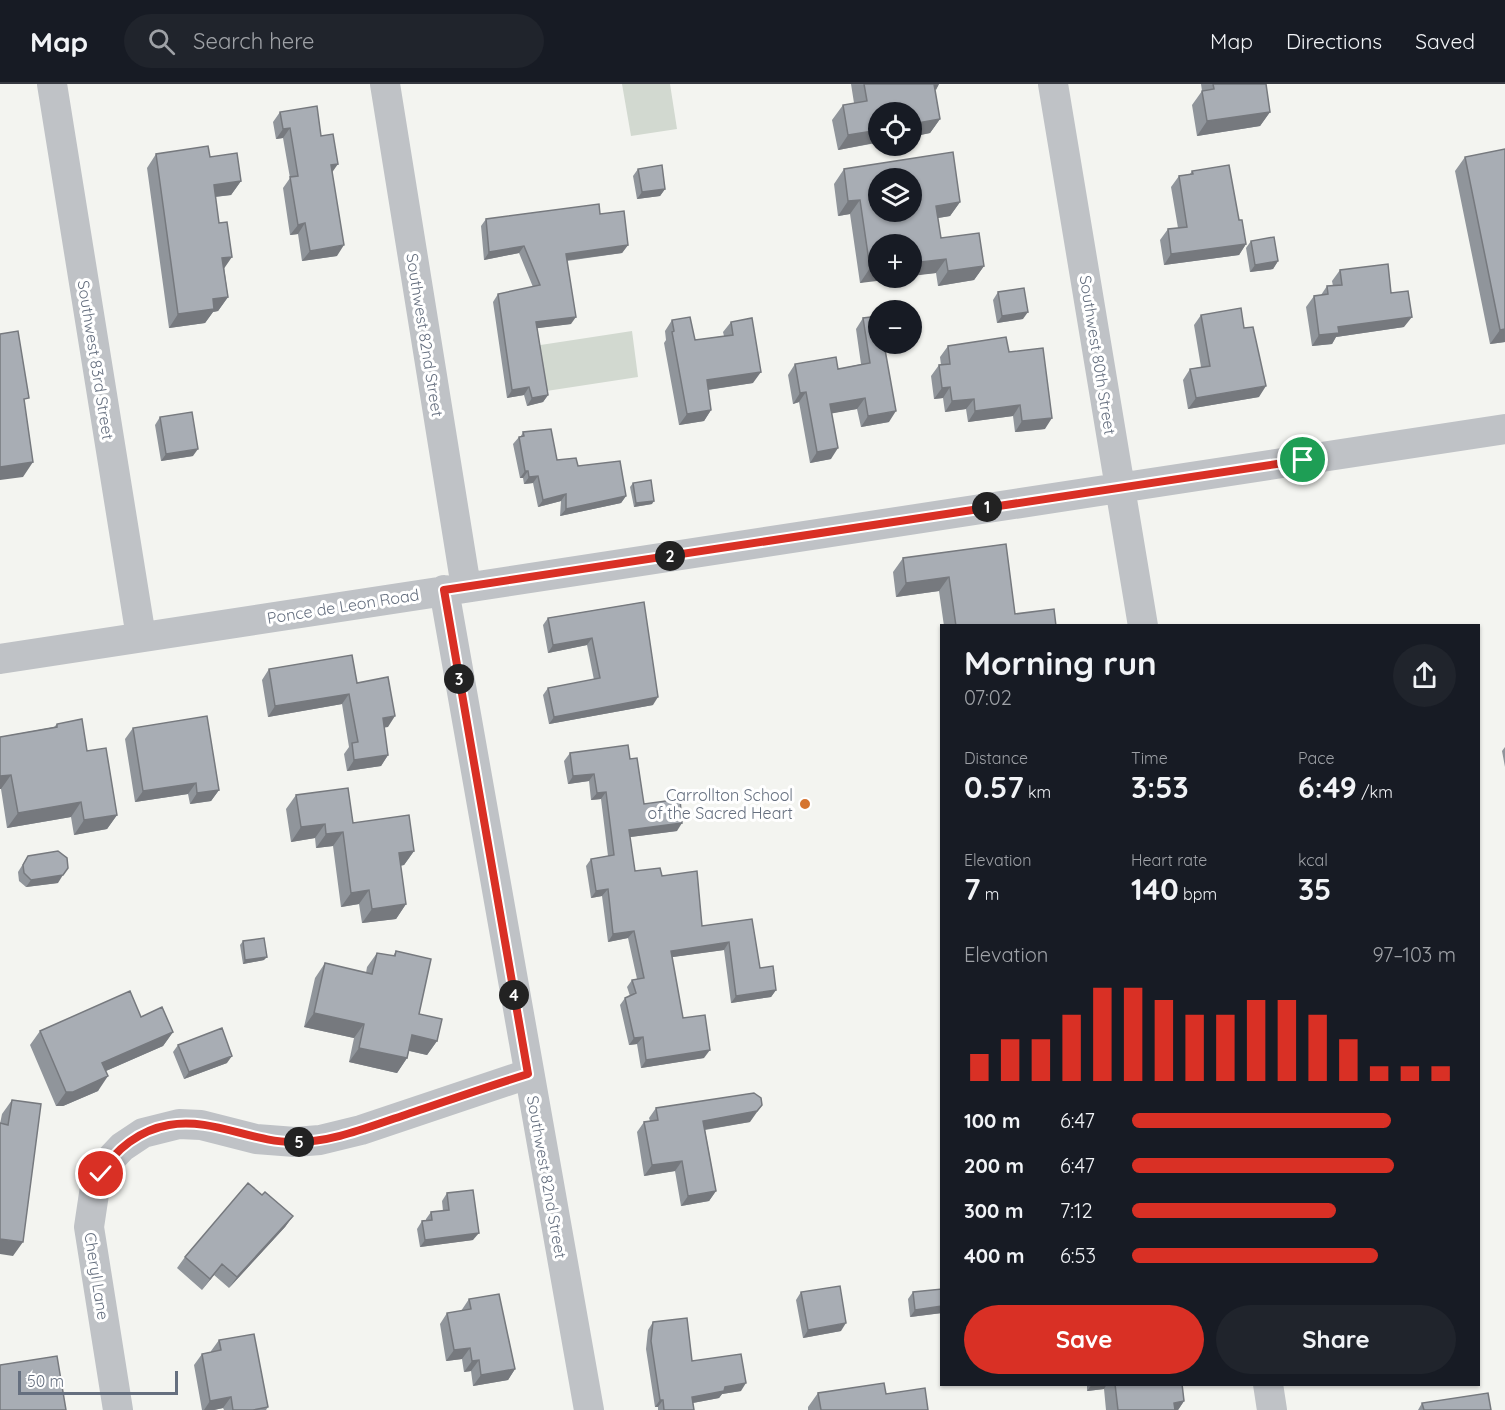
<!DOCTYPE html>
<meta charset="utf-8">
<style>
:root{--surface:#171b24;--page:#20242c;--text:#f1f3f6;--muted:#9ea1a6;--line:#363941;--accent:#d93025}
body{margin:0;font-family:Quicksand,sans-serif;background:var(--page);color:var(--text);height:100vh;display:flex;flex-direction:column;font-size:22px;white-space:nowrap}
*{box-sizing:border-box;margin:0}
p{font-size:20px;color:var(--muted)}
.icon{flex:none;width:33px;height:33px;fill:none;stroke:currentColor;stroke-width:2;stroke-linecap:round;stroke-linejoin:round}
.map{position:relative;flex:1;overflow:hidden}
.drawer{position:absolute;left:940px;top:540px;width:540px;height:762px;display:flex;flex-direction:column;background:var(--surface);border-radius:0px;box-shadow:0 2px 4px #0004}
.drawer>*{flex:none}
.tools{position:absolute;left:868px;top:18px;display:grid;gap:12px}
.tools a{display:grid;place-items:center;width:54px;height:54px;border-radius:50%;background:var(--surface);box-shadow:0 2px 4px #0004;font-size:30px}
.scale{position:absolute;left:18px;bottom:15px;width:160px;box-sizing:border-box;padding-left:6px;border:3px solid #656f7f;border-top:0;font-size:16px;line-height:21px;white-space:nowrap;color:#656f7f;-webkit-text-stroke:4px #fff;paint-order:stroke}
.pin{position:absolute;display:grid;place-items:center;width:51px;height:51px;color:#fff;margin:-26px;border:3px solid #fff;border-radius:50%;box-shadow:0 2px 6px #0007}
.km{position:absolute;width:30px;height:30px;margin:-15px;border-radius:50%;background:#222;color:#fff;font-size:16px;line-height:30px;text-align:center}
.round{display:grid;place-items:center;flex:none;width:63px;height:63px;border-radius:32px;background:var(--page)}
.overview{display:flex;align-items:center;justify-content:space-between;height:102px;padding:0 24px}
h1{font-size:33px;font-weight:700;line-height:45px}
.metrics{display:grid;grid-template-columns:repeat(3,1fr);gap:9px;height:102px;padding:6px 24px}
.metrics div{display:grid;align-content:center}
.metrics b{font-size:30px;font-weight:700}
.metrics small{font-size:16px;font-weight:400}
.metrics p{font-size:16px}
.chart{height:168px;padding:12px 24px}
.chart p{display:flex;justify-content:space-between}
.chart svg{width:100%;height:108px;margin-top:6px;stroke:var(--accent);stroke-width:6}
.primary-button{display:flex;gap:12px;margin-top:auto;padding:12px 24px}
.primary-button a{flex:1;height:69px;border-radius:36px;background:var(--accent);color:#fff;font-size:24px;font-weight:700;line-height:69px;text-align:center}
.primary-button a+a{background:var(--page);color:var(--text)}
ul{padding:0 24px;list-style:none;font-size:20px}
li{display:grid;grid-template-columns:96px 72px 1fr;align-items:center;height:45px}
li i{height:15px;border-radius:8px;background:var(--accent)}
header{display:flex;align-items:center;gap:36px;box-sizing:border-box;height:84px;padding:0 30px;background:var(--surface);border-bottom:2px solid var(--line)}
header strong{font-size:28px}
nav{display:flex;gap:33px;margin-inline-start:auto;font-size:21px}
.search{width:420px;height:54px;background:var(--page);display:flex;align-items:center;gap:15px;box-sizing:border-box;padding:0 21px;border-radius:33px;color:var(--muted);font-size:22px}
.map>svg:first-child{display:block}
.pitch{fill:#d2d9d0}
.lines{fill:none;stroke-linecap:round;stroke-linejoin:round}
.minor{stroke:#bfc2c6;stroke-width:30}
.wall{fill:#90959b}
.shaded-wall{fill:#76797e}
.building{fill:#a8adb4;stroke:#76797e;stroke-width:1.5;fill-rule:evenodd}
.route-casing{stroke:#fff;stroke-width:12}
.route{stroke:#d93025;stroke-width:8}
.poi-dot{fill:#d5742f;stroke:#fff;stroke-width:2}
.labels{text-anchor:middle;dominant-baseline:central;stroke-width:6;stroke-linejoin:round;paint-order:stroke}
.street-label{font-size:16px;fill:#656f7f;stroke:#fff}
.poi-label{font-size:16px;fill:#656f7f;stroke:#fff;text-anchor:end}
</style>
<header>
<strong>Map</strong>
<div class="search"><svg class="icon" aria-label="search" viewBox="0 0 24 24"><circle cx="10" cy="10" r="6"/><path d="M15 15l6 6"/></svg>Search here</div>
<nav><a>Map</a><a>Directions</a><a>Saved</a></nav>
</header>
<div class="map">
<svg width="1505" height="1326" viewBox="0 0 1505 1326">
<rect width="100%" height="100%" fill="#f3f4f0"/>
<!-- pitch -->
<path class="pitch" d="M622,0H670L677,45L631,52Z
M632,247L638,293L540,308L534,262Z"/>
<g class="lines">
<!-- minor -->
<path class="minor" d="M52,0L141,553
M385,0L466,503
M1053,0L1143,542
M444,506L589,1326
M0,575L1505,345
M1268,1300L1272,1326
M118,1326L89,1143L95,1103L106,1080L122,1063L143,1049L179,1040L201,1041L256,1055L295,1058L320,1056L361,1046L528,990"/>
</g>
<!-- wall -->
<path class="wall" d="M851,0H939L935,6L940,35L930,49L838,66L832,36L843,21L854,19Z
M1201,0H1266L1270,28L1260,42L1197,52L1192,21L1202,7Z
M280,28L321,52L332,88L337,172L302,177L298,150L290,151L283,104L290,94L283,54L276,55L273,38Z
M156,70L210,73L241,97L231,111L215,113L228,213L218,227L213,228L205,239L169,244L147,84Z
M1465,73L1505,258L1490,260L1455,87Z
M638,85L665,105L660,112L637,115L633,92Z
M844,85L960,118L950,132L938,134L941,154L984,182L974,196L938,202L936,189L879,194L860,199L850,130L838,132L834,100Z
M1192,87L1239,136L1246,160L1239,171L1164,181L1160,156L1168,145L1178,144L1171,103L1179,92L1190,90Z
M600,130L628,161L622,169L567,177L571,240L537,244L548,311L543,318L527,322L524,311L507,314L493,218L498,210L533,203L519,169L484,176L481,142L486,135Z
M1251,157L1278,177L1273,185L1250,188L1246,164Z
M1340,186L1391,209L1404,243L1336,253L1332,260L1312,262L1306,223L1314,212L1321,211L1327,202H1333L1332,197Z
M998,208L1023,235L997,239L993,216Z
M1201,231L1244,244L1259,313L1188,325L1183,296L1190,285L1201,283L1194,241Z
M863,234L887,264H885L889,338L861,343L857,325L832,329L831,375L810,379L799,318L793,320L788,291L795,280L838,285L861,280L856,245Z
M672,236L695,256L724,252L723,248L731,238L753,299L708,306L711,326L704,337L679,341L664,259L666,256L665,247Z
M948,262L1009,268L1045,345L1015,348L1013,332L968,338L966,325L945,328L943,314L934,315L931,292L939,281H941L940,273Z
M160,333L193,372L161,377L155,341Z
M523,348L557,376L578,382L626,412L621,419L560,432L561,417L538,423L533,399L524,400L523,394H520L513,360L519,353L521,352Z
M633,399L652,420L634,423L630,403Z
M1006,460L1015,530L1056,542H944L939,507L896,513L893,488L903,474Z
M644,518L653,621L549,640L543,611L548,604L594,596L587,561L548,569L543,541L548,534Z
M269,585L357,599L388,643H384L388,671L381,682L347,687L344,670L349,663L342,620L268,633L262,596Z
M57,640L87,667L117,731L107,745L74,751L71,733L7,744L1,705L0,653L54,643Z
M133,644L219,706L211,717L190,720L188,710L135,718L125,655Z
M1505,663V683L1502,667Z
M570,669L630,675L644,720L677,747L630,753L635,787L662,792L702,842L752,835L760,884L776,906L771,913L731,919L724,866L672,873L683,934L704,974L641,984L637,960L629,961L620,921L625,914L630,912L627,903L632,896L637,895L628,854L608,858L602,812L591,814L586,782L591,775L608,772L601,715L591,716L589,697L568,700L564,677Z
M296,711L414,767L404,781L400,782L406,820L396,835L362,839L359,820L341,823L333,762L316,764L315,754L291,758L286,725Z
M28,772L58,799L26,803L19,797L18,788Z
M243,857L264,876L243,880L240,861Z
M396,867L419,930L437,957L427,971L409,967L407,974L397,989L349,978L354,954L304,943L315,894L325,879L366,889L367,883L377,869L393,872Z
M141,933L173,948L163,962L106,987L98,1007L63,1022H56L30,961L40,947Z
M178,961L227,979L184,995L173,968Z
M12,1016L13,1172L0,1040L2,1030Z
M656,1024L750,1038L705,1046L716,1107L709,1117L681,1122L675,1087L644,1092L637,1048L644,1038L650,1037L649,1034Z
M447,1109L473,1156L420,1163L417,1145L422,1137H426V1135L431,1128L443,1127L442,1117Z
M293,1132L285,1143L229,1204L214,1191L202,1206L177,1184L185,1173Z
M942,1205V1229L910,1233L908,1215L913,1208Z
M801,1208L841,1247L803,1254L796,1216Z
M469,1215L515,1285L508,1296L473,1302L471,1287L464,1288L462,1275L446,1277L440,1240L447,1229L461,1227Z
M653,1238L692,1277L741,1307L722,1310L719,1314L693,1319L694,1326H658V1323H655L646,1265L648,1246Z
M219,1256L268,1323L266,1326H224L223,1324L214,1326H202L194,1281L202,1270L211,1268V1267Z
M1087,1300H1182L1184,1317L1178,1326H1106L1104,1305L1087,1307Z
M818,1309L886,1310L928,1326H808V1323Z
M1422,1319L1491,1326H1418Z"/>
<!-- shaded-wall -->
<path class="shaded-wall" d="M928,0H939L936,6Z
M1270,28L1260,42L1197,52L1207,37Z
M940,35L930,49L912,53V40Z
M290,44L283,54L276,55L283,45Z
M879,46V58L838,66L848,51Z
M338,80L331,90V81Z
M241,97L231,111L204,114L214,101Z
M665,105L660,112L637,115L642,108Z
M860,116L850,130L838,132L848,117Z
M960,118L950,132L926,136L936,122Z
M305,139L298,150L290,151L298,141Z
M1246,160L1239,171L1164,181L1171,170Z
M344,161L337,172L302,177L310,167Z
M628,161L622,169L561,177L566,170Z
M524,162L519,169L484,176L489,168Z
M232,173L223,186L222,174Z
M946,175L936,189L912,192V179Z
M1278,177L1273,185L1250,188L1255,181Z
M984,182L974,196L938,202L948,187Z
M879,183V194H902L860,199L870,184Z
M228,213L218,227L213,228L205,239L169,244L178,230L213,215Z
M1028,228L1023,235L997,239L1002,232Z
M576,233L571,240L531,245L536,238Z
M1412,233L1404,243L1336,253L1332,260L1312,262L1319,251L1338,243Z
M1505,245V258L1490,260L1500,246Z
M880,260H890L887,264L876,266Z
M761,288L753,299L699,307L707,296Z
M1266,302L1259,313L1188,325L1196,314Z
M529,303L524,311L507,314L512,306Z
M950,303L943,314L934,315L942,304Z
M806,308L799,318L793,320L800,309Z
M548,311L543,318L527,322L532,314Z
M865,314L857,325L823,331L830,320Z
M974,315L966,325L945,328L952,317Z
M1020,321L1013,332L968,338L975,327Z
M711,326L704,337L679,341L687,330Z
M896,327L889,338L861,343L868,332Z
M1052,334L1045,345L1015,348L1022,337Z
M838,364L831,375L810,379L817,368Z
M198,365L193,372L161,377L166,370Z
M33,378L23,393L0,396V383Z
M525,387H528L523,394H520Z
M538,392L533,399L524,400L529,393Z
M566,410L561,417L538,423L543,416Z
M626,412L621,419L560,432L566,425Z
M654,417L652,420L634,423L636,419Z
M949,493L939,507L896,513L906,499Z
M592,554L587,561L548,569L553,561Z
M349,610L342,620L268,633L275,622Z
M658,613L653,621L549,640L554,633Z
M395,632L388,643L376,645L383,634Z
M388,671L381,682L347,687L354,676Z
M594,690L589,697L568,700L573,692Z
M11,691L1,705H0V692Z
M196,699L188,710L135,718L143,707Z
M219,706L211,717L190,720L197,709Z
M606,708L601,715L591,716L597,709Z
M81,718L71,733L7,744L18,729Z
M117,731L107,745L74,751L84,736Z
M682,739L677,747L623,754L629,746Z
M325,740L315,754L291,758L301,743Z
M343,748L333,762L316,764L326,750Z
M414,767L404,781L389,783L399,769Z
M63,791L58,799L26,803L31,796Z
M608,805L602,812L591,814L596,807Z
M369,806L359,820L341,823L351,809Z
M406,820L396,835L362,839L372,825Z
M634,847L628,854L608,858L613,850Z
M729,858L724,866L666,874L671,867Z
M267,873L264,876L243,880L245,876Z
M776,906L771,913L731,919L736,912Z
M314,929L364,940L354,954L304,943Z
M173,948L163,962L92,993L102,979Z
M412,951L437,957L427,971L402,965Z
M643,953L637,960L629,961L634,954Z
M359,964L407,974L397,989L349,978Z
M710,966L704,974L641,984L646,976Z
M232,972L227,979L184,995L189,988Z
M108,992L98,1007L63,1022H56L66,1008Z
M762,1021L750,1038L696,1047L703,1037Z
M682,1077L675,1087L644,1092L652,1081Z
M716,1107L709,1117L681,1122L688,1112Z
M293,1132L285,1143L229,1204L237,1193Z
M479,1149L473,1156L420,1163L425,1156Z
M0,1155L23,1158L13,1172L0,1170Z
M222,1180L214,1191L202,1206L210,1195Z
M942,1222V1229L910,1233L915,1226Z
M846,1239L841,1247L803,1254L808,1246Z
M470,1264L462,1275L446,1277L454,1266Z
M479,1276L471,1287L464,1288L472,1277Z
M515,1285L508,1296L473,1302L481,1291Z
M746,1299L741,1307L722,1310L719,1314L687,1320L692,1313L725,1303Z
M1092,1300H1107L1104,1305L1087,1307Z
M231,1313L223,1324L214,1326H204L210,1317Z
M660,1316H663L658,1323H655Z
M1184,1317L1178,1326H1169L1174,1319Z"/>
<!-- building -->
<path class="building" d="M864,0H934L940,35L912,40V28H879V46L848,51L843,21L867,17Z
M1213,0H1266L1270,28L1207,37L1202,7L1214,5Z
M317,22L321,52L333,50L338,80L331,81L344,161L310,167L305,139L298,141L290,93L298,92L290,44L283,45L280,28Z
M208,62L210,73L237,69L241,97L214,101L219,139L227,138L232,173L222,174L228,213L213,215L214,225L178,230L156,70Z
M1505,65V245L1500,246L1465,73Z
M953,68L960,118L936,122L941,154L979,149L984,182L948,187L946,175L912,179V160H879V183L870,184L860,116L848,117L844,85ZM879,94H912V128H879Z
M662,81L665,105L642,108L638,85Z
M1229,81L1239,136H1242L1246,160L1171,170L1168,145L1187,143L1179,92L1193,90L1192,87Z
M599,120L600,130L624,127L628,161L566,170L576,233L536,238L548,311L532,314L529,303L512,306L498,210L540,201L524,162L489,168L486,135Z
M1274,153L1278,177L1255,181L1251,157Z
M1388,180L1391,209L1408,207L1412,233L1338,243L1339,249L1319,251L1314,212L1328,210L1327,202L1342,201L1340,186Z
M1024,204L1028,228L1002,232L998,208Z
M1241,224L1244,244L1253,243L1266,302L1196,314L1190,285L1210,282L1201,231Z
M879,232V260H884L896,327L868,332L865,314L830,320L838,364L817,368L806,308L800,309L795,280L836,273L838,285L870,279L863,234Z
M690,233L695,256L733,251L731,238L752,234L761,288L707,296L711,326L687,330L672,248L674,247L672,236Z
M18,247L29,314L24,315L33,378L0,383V250Z
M1006,253L1009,268L1043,264L1052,334L1022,337L1020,321L975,327L974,315L952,317L950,303L942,304L939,281L950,280L948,262Z
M192,328L198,365L166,370L160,333Z
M551,345L557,376L576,374L578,382L620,377L626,412L566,425V410L543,416L538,392L529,393L528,387H525L519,353L524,352L523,348Z
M651,396L654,417L636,419L633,399Z
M1006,460L1015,530L1054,525L1056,542H956L949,493L906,499L903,474Z
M644,518L658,613L554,633L548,604L600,594L592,554L553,561L548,534Z
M352,571L357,599L388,593L395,632L383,634L388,671L354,676L352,659L358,658L349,610L275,622L269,585Z
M207,632L219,706L197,709L196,699L143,707L133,644Z
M82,635L87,667L106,664L117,731L84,736L81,718L18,729L11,691L0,692V653L57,643V640Z
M628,661L630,675L637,674L644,720L680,715L682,739L629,746L635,787L660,784L662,792L697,787L702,842L752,835L760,884L773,882L776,906L736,912L729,858L671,867L683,934L705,931L710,966L646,976L643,953L634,954L625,914L636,909L632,896L644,894L634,847L613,850L608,805L596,807L591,775L614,771L606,708L597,709L594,690L573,692L570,669Z
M348,704L353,739L409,731L414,767L399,769L406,820L372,825L369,806L351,809L343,748L326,750L325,740L301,743L296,711Z
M58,767L67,774L68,784L63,791L31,796L24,789L23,781L28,772Z
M264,854L267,873L245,876L243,857Z
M396,867L431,875L419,930L442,935L437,957L412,951L407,974L359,964L364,940L314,929L325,879L372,890L377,869L395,872Z
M130,907L141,933L162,923L173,948L102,979L108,992L73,1008H66L40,947Z
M222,944L232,972L189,988L178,961Z
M754,1009L761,1014L762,1021L757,1027L703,1037L716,1107L688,1112L682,1077L652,1081L644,1038L658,1036L656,1024Z
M12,1016L41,1020L23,1158L0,1155V1039L8,1041Z
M248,1099L262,1111L265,1108L293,1132L237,1193L222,1180L210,1195L185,1173Z
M473,1106L479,1149L425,1156L422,1137L432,1136L431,1128L449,1126L447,1109Z
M840,1202L846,1239L808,1246L801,1208Z
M942,1205V1222L915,1226L913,1208Z
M499,1210L515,1285L481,1291L479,1276L472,1277L470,1264L454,1266L447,1229L471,1225L469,1215Z
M687,1234L692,1277L741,1270L746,1299L725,1303L724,1307L692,1313L694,1326H664L663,1316H660L651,1257L653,1238Z
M254,1250L268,1323L253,1326H233L231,1313L210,1317L202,1270L221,1266L219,1256Z
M57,1272L66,1326H0V1281Z
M884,1299L886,1310L925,1304L928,1326H821L818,1309Z
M1115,1300H1182L1184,1317L1174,1319L1175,1326H1118Z
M1488,1309L1491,1326H1424L1422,1319Z"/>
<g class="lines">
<defs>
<path id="route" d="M101,1090C115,1065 140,1046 169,1041C211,1033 253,1059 296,1058C332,1058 368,1043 402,1032C444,1018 486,1003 528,990L444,506L1303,376"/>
</defs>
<!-- route casing -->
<use href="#route" class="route-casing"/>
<!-- route -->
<use href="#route" class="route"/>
</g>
<!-- markers -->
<circle class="poi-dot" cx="805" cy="720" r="6"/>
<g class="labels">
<!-- street labels -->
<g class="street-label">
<text transform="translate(425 251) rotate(81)">Southwest 82nd Street</text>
<text transform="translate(1098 271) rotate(81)">Southwest 80th Street</text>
<text transform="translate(96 276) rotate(81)">Southwest 83rd Street</text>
<text transform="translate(343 522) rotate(-9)">Ponce de Leon Road</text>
<text transform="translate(547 1093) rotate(80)">Southwest 82nd Street</text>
<text transform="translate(97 1192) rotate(81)">Cheryl Lane</text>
</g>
<!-- poi labels -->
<g class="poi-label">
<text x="793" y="711">Carrollton School<tspan x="793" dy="18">of the Sacred Heart</tspan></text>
</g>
</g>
</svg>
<div class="tools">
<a><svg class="icon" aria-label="locate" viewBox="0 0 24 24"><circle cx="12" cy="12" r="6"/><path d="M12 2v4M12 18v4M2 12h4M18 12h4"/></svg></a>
<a><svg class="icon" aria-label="layers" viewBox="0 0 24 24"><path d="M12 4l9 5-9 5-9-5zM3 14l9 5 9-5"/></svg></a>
<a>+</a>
<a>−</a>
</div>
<div class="scale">50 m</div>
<div class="pin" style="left:1303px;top:376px;background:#1e9e55"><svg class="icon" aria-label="arrive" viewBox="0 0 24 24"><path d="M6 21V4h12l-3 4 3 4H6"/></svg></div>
<div class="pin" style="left:101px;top:1090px;background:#d93025"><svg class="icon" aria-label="check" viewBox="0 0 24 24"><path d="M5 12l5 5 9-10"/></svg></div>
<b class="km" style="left:987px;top:423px">1</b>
<b class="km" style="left:670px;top:472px">2</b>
<b class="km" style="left:459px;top:595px">3</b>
<b class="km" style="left:514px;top:911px">4</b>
<b class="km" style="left:299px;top:1058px">5</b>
<section class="drawer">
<div class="overview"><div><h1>Morning run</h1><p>07:02</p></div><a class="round"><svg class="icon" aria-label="share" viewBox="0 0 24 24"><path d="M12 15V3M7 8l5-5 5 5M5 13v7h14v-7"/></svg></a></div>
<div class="metrics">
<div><p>Distance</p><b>0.57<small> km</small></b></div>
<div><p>Time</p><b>3:53</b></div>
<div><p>Pace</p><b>6:49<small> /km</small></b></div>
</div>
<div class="metrics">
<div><p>Elevation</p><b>7<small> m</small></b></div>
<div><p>Heart rate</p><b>140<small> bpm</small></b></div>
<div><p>kcal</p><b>35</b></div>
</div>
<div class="chart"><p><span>Elevation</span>97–103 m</p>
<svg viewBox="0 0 160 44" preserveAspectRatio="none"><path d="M5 44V33M15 44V27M25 44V27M35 44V17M45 44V6M55 44V6M65 44V11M75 44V17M85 44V17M95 44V11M105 44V11M115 44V17M125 44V27M135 44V38M145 44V38M155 44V38"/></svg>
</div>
<ul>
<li><b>100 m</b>6:47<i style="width:80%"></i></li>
<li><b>200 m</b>6:47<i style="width:81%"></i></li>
<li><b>300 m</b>7:12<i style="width:63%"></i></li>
<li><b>400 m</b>6:53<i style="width:76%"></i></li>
</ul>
<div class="primary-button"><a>Save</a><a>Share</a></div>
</section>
</div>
